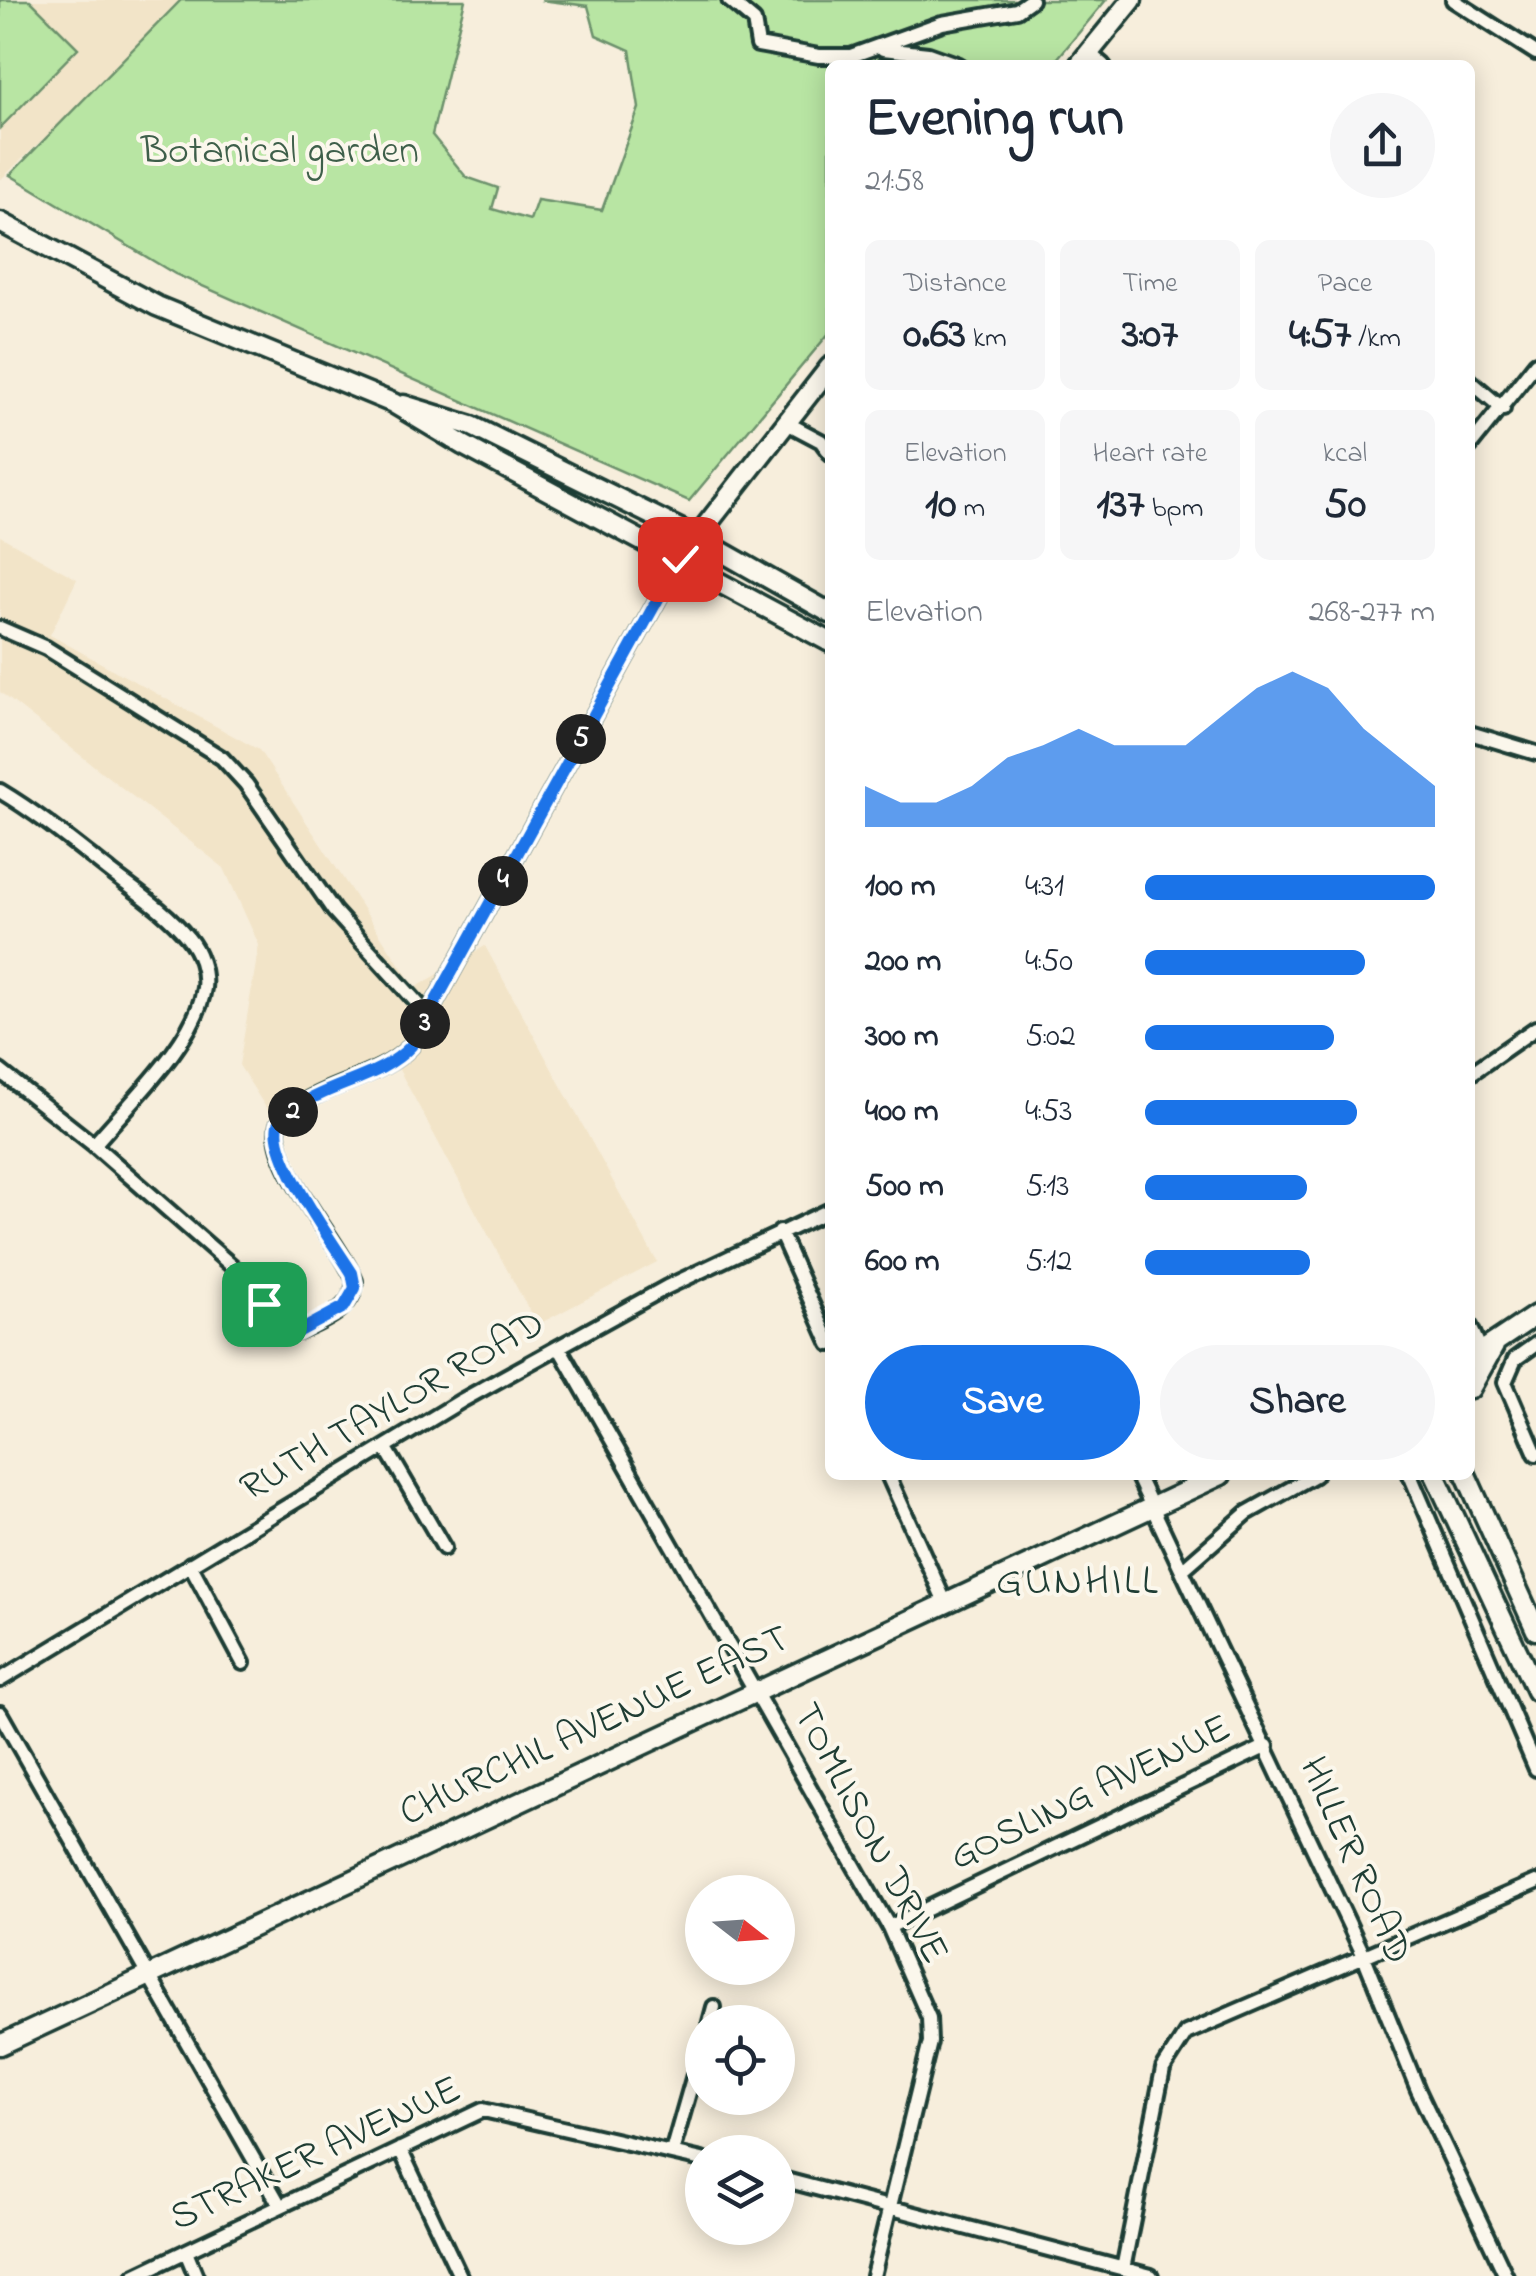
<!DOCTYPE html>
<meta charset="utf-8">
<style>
:root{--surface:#fff;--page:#f6f6f7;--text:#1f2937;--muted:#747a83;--accent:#1a73e8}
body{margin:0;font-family:"Indie Flower",sans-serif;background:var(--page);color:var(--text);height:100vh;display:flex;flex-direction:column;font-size:38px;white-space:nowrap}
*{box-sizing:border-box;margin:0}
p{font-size:32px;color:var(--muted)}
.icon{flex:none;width:55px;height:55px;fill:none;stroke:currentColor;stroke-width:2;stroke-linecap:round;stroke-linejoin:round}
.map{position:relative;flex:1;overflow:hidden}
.panel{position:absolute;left:825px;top:60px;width:650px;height:1420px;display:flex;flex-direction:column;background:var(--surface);border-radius:15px;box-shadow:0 5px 25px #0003}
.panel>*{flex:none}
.needle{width:65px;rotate:107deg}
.fabs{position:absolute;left:685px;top:1875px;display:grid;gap:20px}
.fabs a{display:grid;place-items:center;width:110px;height:110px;border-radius:50%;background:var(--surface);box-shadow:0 5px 25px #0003;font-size:50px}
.pin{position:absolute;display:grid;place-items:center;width:85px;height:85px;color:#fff;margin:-42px;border-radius:20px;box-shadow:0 5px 15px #0006}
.km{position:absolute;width:50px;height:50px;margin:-25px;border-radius:50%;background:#222;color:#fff;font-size:28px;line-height:50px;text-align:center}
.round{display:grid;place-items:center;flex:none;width:105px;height:105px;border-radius:52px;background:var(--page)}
.summary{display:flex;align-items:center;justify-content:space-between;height:170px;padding:0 40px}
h1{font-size:55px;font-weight:800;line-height:75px}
.metrics{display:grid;grid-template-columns:repeat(3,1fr);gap:15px;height:170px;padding:10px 40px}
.metrics div{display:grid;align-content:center;border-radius:15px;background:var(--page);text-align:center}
.metrics b{font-size:42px;font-weight:800}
.metrics small{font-size:28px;font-weight:400}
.metrics p{font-size:28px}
.chart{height:280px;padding:20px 40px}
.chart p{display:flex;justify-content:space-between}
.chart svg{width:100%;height:180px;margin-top:10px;fill:var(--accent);opacity:.7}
.cta{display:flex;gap:20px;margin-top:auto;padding:20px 40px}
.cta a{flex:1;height:115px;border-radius:60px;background:var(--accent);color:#fff;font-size:40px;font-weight:800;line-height:115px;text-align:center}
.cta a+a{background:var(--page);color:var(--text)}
ul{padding:0 40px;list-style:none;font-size:32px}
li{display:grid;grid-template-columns:160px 120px 1fr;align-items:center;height:75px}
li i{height:25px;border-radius:12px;background:var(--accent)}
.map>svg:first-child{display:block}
.built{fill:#f2e4c8}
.green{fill:#b8e5a3;stroke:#6c916c;stroke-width:2.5}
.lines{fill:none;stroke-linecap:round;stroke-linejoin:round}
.street-casing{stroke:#1f3d34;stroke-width:20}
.secondary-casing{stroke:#1f3d34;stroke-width:25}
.street{stroke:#fbf7ec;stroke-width:12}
.secondary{stroke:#fbf7ec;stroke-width:18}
.route-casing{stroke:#fff;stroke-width:20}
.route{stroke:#1a73e8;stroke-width:12}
.labels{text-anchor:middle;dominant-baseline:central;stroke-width:8;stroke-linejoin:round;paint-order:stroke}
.park-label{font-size:40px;fill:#3e5f4a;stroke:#fbf7ec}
.street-label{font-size:40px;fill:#1f3d34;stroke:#fbf7ec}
.neighbourhood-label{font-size:42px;letter-spacing:2.5px;fill:#1f3d34;stroke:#fbf7ec}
</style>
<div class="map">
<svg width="1536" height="2276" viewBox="0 0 1536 2276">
<rect width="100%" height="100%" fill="#f7eedc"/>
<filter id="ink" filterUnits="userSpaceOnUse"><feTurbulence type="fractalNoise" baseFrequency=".01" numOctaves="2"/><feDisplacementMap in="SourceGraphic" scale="20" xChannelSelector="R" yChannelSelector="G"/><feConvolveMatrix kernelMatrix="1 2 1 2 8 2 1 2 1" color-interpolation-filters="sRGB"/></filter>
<g filter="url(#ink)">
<!-- built -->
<path class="built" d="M0,0H241L78,106L0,180Z
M0,536L77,579L50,635L259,750L415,988L485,946L657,1262L537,1325L390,1053L273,1119L239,1065L259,945L224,868L0,692Z"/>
<!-- green -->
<path class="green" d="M0,0H30L78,48L0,128Z
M181,0H465L432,135L466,177L498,188L492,209L530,220L537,200L602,210L639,108L630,50L596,35L588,6L541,0H1106L1052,65H830V332L689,501L175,274L10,175Z"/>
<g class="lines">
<defs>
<path id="street" d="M729,0L754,21L758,45L819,56H851L942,23L1017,10L1031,0
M1453,0L1536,53
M883,49L928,54L959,65
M1089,53L1103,65
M1470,381L1503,409
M785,422L821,441L830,453
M1470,446L1536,363
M0,628L46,648L222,758L246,784L334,911L429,1016
M1470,733L1536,753
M0,791C40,815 75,844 112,873C138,893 167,912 188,938C199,951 206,971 204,988C196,1042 128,1104 94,1145L240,1273L276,1321L298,1332C322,1322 354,1309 355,1281C340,1242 268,1164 278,1125C309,1083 376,1083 411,1046L680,559
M0,1071L94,1145
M1470,1074L1536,1028
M780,1232L830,1344
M1470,1326L1482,1353
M1536,1344L1515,1359L1505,1382L1536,1454
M559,1347L889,1927L929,2018L930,2042L873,2276
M387,1450L444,1548
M888,1475L945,1602
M1137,1475L1363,1954L1418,2090L1506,2276
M1410,1475L1536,1769
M190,1564L243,1663
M1182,1570L1247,1513L1315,1475
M0,1680L461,1401L667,1287L830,1210
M0,1713L279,2204
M889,1927L1267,1746
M710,2022L714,2007
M400,2149L460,2276
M672,2152L702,2047
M778,2178L1151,2276
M186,2252L196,2276
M1123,2269L1163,2069L1186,2033L1536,1882
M134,2276L483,2110L702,2160"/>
<path id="secondary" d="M1079,65L1132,0
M0,222L157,306L393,403L463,445L830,642
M404,405L472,426L694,536L830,613
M680,559L830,367
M1470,1359L1536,1315
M1470,1389L1494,1346
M1435,1475L1536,1691
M1466,1475L1536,1630
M0,2045L1221,1475"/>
</defs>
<!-- street casing -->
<use href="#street" class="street-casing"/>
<!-- secondary casing -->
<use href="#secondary" class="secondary-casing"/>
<!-- street -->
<use href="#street" class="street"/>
<!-- secondary -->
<use href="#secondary" class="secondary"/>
</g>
</g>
<g class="lines" filter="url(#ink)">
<defs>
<path id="route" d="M264,1304L285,1328L298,1332L344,1307L355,1288L352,1273C334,1244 270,1157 278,1125C310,1084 376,1084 411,1046L680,559"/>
</defs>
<!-- route casing -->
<use href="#route" class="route-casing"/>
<!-- route -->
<use href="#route" class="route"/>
</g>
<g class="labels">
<!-- park labels -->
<g class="park-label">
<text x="280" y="152">Botanical garden</text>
</g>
<!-- street labels -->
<g class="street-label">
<text transform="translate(393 1407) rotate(-30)">RUTH TAYLOR ROAD</text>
<text transform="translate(595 1727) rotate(-25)">CHURCHIL AVENUE EAST</text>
<text transform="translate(1091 1794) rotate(-26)">GOSLING AVENUE</text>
<text transform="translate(869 1834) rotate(62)">TOMLISON DRIVE</text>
<text transform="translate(1354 1861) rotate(66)">HILLER ROAD</text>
<text transform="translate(316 2155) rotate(-25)">STRAKER AVENUE</text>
</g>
<!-- neighbourhood labels -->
<g class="neighbourhood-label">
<text x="1078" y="1582">GUNHILL</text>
</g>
</g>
</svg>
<div class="fabs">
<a><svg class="needle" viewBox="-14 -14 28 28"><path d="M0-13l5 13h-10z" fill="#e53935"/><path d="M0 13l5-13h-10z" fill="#747a83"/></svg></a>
<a><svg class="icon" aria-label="locate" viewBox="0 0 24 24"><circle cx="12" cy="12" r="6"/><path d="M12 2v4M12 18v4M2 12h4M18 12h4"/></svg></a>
<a><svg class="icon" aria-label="layers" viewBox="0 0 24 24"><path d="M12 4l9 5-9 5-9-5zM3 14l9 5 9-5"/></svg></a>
</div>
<div class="pin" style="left:264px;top:1304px;background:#1e9e55"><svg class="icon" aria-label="arrive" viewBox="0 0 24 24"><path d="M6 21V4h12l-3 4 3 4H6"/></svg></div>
<div class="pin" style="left:680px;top:559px;background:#d93025"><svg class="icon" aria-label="check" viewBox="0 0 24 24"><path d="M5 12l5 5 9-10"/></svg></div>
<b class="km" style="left:293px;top:1112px">2</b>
<b class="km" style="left:425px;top:1024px">3</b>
<b class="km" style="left:503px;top:881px">4</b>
<b class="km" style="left:581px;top:739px">5</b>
<section class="panel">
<div class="summary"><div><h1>Evening run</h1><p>21:58</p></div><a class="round"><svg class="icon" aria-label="share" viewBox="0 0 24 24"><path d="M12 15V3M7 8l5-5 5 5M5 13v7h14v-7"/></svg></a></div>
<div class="metrics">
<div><p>Distance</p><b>0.63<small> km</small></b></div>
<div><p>Time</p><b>3:07</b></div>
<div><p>Pace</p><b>4:57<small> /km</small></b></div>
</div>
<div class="metrics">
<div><p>Elevation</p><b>10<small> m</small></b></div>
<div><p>Heart rate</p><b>137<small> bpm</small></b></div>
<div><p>kcal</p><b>50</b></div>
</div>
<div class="chart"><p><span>Elevation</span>268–277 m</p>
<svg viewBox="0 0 160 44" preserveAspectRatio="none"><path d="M0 44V34L10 38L20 38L30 34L40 27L50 24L60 20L70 24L80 24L90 24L100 17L110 10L120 6L130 10L140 20L150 27L160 34V44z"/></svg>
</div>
<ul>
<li><b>100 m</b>4:31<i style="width:100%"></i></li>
<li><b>200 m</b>4:50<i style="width:76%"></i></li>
<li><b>300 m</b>5:02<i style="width:65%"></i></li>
<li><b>400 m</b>4:53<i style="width:73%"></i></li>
<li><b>500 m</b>5:13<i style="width:56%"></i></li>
<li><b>600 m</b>5:12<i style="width:57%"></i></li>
</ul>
<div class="cta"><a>Save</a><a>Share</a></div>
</section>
</div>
